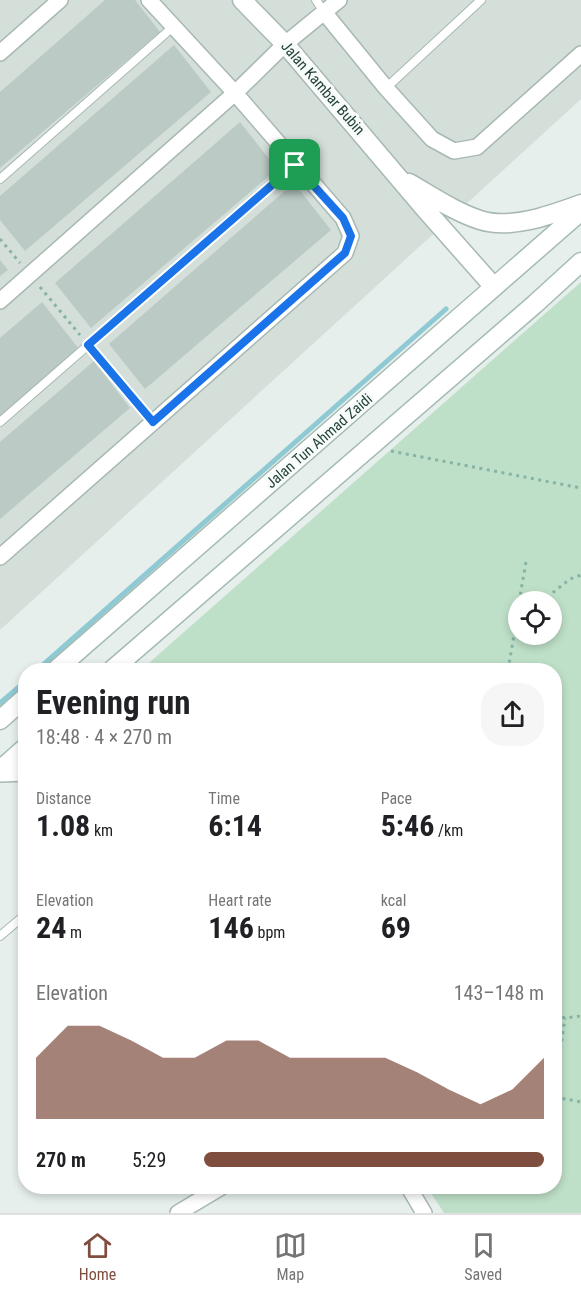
<!DOCTYPE html>
<meta charset="utf-8">
<style>
:root{--surface:#fff;--page:#f6f6f6;--text:#202124;--muted:#757577;--line:#e0e0e0;--accent:#7f4e3f}
body{margin:0;font-family:"Roboto Condensed",sans-serif;background:var(--page);color:var(--text);height:100vh;display:flex;flex-direction:column;font-size:22px;white-space:nowrap}
*{box-sizing:border-box;margin:0}
p{font-size:20px;color:var(--muted)}
.icon{flex:none;width:33px;height:33px;fill:none;stroke:currentColor;stroke-width:2;stroke-linecap:round;stroke-linejoin:round}
.map{position:relative;flex:1;overflow:hidden}
.details{position:absolute;left:18px;top:663px;width:544px;height:531px;display:flex;flex-direction:column;background:var(--surface);border-radius:24px;box-shadow:0 3px 9px #0003}
.details>*{flex:none}
.controls{position:absolute;left:508px;top:591px;display:grid;gap:12px}
.controls a{display:grid;place-items:center;width:54px;height:54px;border-radius:50%;background:var(--surface);box-shadow:0 3px 9px #0003;font-size:30px}
.pin{position:absolute;display:grid;place-items:center;width:51px;height:51px;color:#fff;margin:-26px;border-radius:12px;box-shadow:0 3px 9px #0006}
.round{display:grid;place-items:center;flex:none;width:63px;height:63px;border-radius:24px;background:var(--page)}
.summary{display:flex;align-items:center;justify-content:space-between;height:102px;padding:0 18px}
h1{font-size:33px;font-weight:700;line-height:45px}
.stats{display:grid;grid-template-columns:repeat(3,1fr);gap:9px;height:102px;padding:6px 18px}
.stats div{display:grid;align-content:center}
.stats b{font-size:30px;font-weight:700}
.stats small{font-size:16px;font-weight:400}
.stats p{font-size:16px}
.chart{height:168px;padding:12px 18px}
.chart p{display:flex;justify-content:space-between}
.chart svg{width:100%;height:108px;margin-top:6px;fill:var(--accent);opacity:.7}
ul{padding:0 18px;list-style:none;font-size:20px}
li{display:grid;grid-template-columns:96px 72px 1fr;align-items:center;height:45px}
li i{height:15px;border-radius:8px;background:var(--accent)}
.tab-bar{display:flex;justify-content:space-around;align-items:center;height:84px;border-top:2px solid var(--line);background:var(--surface);font-size:16px;color:var(--muted)}
.tab-bar a{display:grid;justify-items:center;gap:3px}
.tab-bar .current{color:var(--accent)}
.map>svg:first-child{display:block}
.built{fill:#d4dfda}
.green{fill:#bfe0c8;fill-rule:evenodd}
.lines{fill:none;stroke-linecap:round;stroke-linejoin:round}
.stream{stroke:#8ec9d4;stroke-width:5}
.building{fill:#bbcac4}
.service-casing{stroke:#a8b8b2;stroke-width:10}
.minor-casing{stroke:#a8b8b2;stroke-width:18}
.tertiary-casing{stroke:#a8b8b2;stroke-width:21}
.secondary-casing{stroke:#a4bbb3;stroke-width:21}
.path{stroke:#86b3a5;stroke-width:3;stroke-dasharray:3 4.5;stroke-linecap:butt}
.service{stroke:#fff;stroke-width:8}
.minor{stroke:#fff;stroke-width:15}
.tertiary{stroke:#fff;stroke-width:18}
.secondary{stroke:#fff;stroke-width:18}
.route-casing{stroke:#fff;stroke-width:12}
.route{stroke:#1a73e8;stroke-width:8}
.labels{text-anchor:middle;dominant-baseline:central;stroke-width:6;stroke-linejoin:round;paint-order:stroke}
.street-label{font-size:15px;fill:#24423a;stroke:#f7fbf9}
</style>
<div class="map">
<svg width="581" height="1213" viewBox="0 0 581 1213">
<rect width="100%" height="100%" fill="#e6efeb"/>
<!-- built -->
<path class="built" d="M0,0H581V99L0,630Z"/>
<!-- green -->
<path class="green" d="M581,282V1213H444L427,1187L555,1186V670H141ZM519,602H552V634H519Z"/>
<g class="lines">
<!-- stream -->
<path class="stream" d="M37,670L446,309
M0,703L26,681"/>
</g>
<!-- building -->
<path class="building" d="M105,0H135L160,32L0,168V92Z
M174,45L211,92L25,251L0,220V196Z
M240,122L277,169L91,328L55,283Z
M294,183L331,230L145,389L109,344Z
M0,260L8,270L0,276Z
M42,302L79,349L0,416V338Z
M94,361L130,408L0,519V442Z"/>
<g class="lines">
<defs>
<path id="service" d="M316,0L324,12
M386,88L481,0
M0,179L174,26
M0,422L295,165
M0,936L26,914"/>
<path id="minor" d="M324,12L386,88L432,139L454,151L477,147L581,54
M0,53L60,0
M0,301L235,93L285,44L339,0
M0,557L345,253L351,236L343,218L235,93L149,0
M0,774L26,773
M408,1186L424,1213
M178,1213L223,1186"/>
<path id="tertiary" d="M242,0L285,44L425,209L494,287
M409,183C432,196 455,212 480,220C511,230 551,215 581,204"/>
<path id="secondary" d="M56,670L581,211
M112,670L535,304L581,262
M0,720L26,697
M0,770L26,747"/>
</defs>
<!-- service casing -->
<use href="#service" class="service-casing"/>
<!-- minor casing -->
<use href="#minor" class="minor-casing"/>
<!-- tertiary casing -->
<use href="#tertiary" class="tertiary-casing"/>
<!-- secondary casing -->
<use href="#secondary" class="secondary-casing"/>
<!-- path -->
<path class="path" d="M0,239L20,263
M40,287L80,335
M96,353L143,410
M391,451L581,488
M519,602L526,562
M541,602L570,579L581,575
M514,634L519,604
M508,670L514,635L519,629
M555,1015L565,1018L581,1016
M555,1086L565,1018
M555,1097L581,1102"/>
<!-- service -->
<use href="#service" class="service"/>
<!-- minor -->
<use href="#minor" class="minor"/>
<!-- tertiary -->
<use href="#tertiary" class="tertiary"/>
<!-- secondary -->
<use href="#secondary" class="secondary"/>
</g>
<g class="lines">
<defs>
<path id="route" d="M295,165L343,218L351,236L345,253L153,422L88,345Z"/>
</defs>
<!-- route casing -->
<use href="#route" class="route-casing"/>
<!-- route -->
<use href="#route" class="route"/>
</g>
<g class="labels">
<!-- street labels -->
<g class="street-label">
<text transform="translate(323 88) rotate(49)">Jalan Kambar Bubin</text>
<text transform="translate(319 441) rotate(-41)">Jalan Tun Ahmad Zaidi</text>
</g>
</g>
</svg>
<div class="controls">
<a><svg class="icon" aria-label="locate" viewBox="0 0 24 24"><circle cx="12" cy="12" r="6"/><path d="M12 2v4M12 18v4M2 12h4M18 12h4"/></svg></a>
</div>
<div class="pin" style="left:295px;top:165px;background:#1e9e55"><svg class="icon" aria-label="arrive" viewBox="0 0 24 24"><path d="M6 21V4h12l-3 4 3 4H6"/></svg></div>
<section class="details">
<div class="summary"><div><h1>Evening run</h1><p>18:48 · 4 × 270 m</p></div><a class="round"><svg class="icon" aria-label="share" viewBox="0 0 24 24"><path d="M12 15V3M7 8l5-5 5 5M5 13v7h14v-7"/></svg></a></div>
<div class="stats">
<div><p>Distance</p><b>1.08<small> km</small></b></div>
<div><p>Time</p><b>6:14</b></div>
<div><p>Pace</p><b>5:46<small> /km</small></b></div>
</div>
<div class="stats">
<div><p>Elevation</p><b>24<small> m</small></b></div>
<div><p>Heart rate</p><b>146<small> bpm</small></b></div>
<div><p>kcal</p><b>69</b></div>
</div>
<div class="chart"><p><span>Elevation</span>143–148 m</p>
<svg viewBox="0 0 160 44" preserveAspectRatio="none"><path d="M0 44V19L10 6L20 6L30 12L40 19L50 19L60 12L70 12L80 19L90 19L100 19L110 19L120 25L130 32L140 38L150 32L160 19V44z"/></svg>
</div>
<ul>
<li><b>270 m</b>5:29<i style="width:100%"></i></li>
</ul>
</section>
</div>
<nav class="tab-bar">
<a class="current"><svg class="icon" aria-label="home" viewBox="0 0 24 24"><path d="M3 11l9-7 9 7M6 9v11h12V9"/></svg>Home</a>
<a><svg class="icon" aria-label="map" viewBox="0 0 24 24"><path d="M3 6l6-2 6 2 6-2v14l-6 2-6-2-6 2zM9 4v14M15 6v14"/></svg>Map</a>
<a><svg class="icon" aria-label="saved" viewBox="0 0 24 24"><path d="M7 4h10v16l-5-4-5 4z"/></svg>Saved</a>
</nav>
